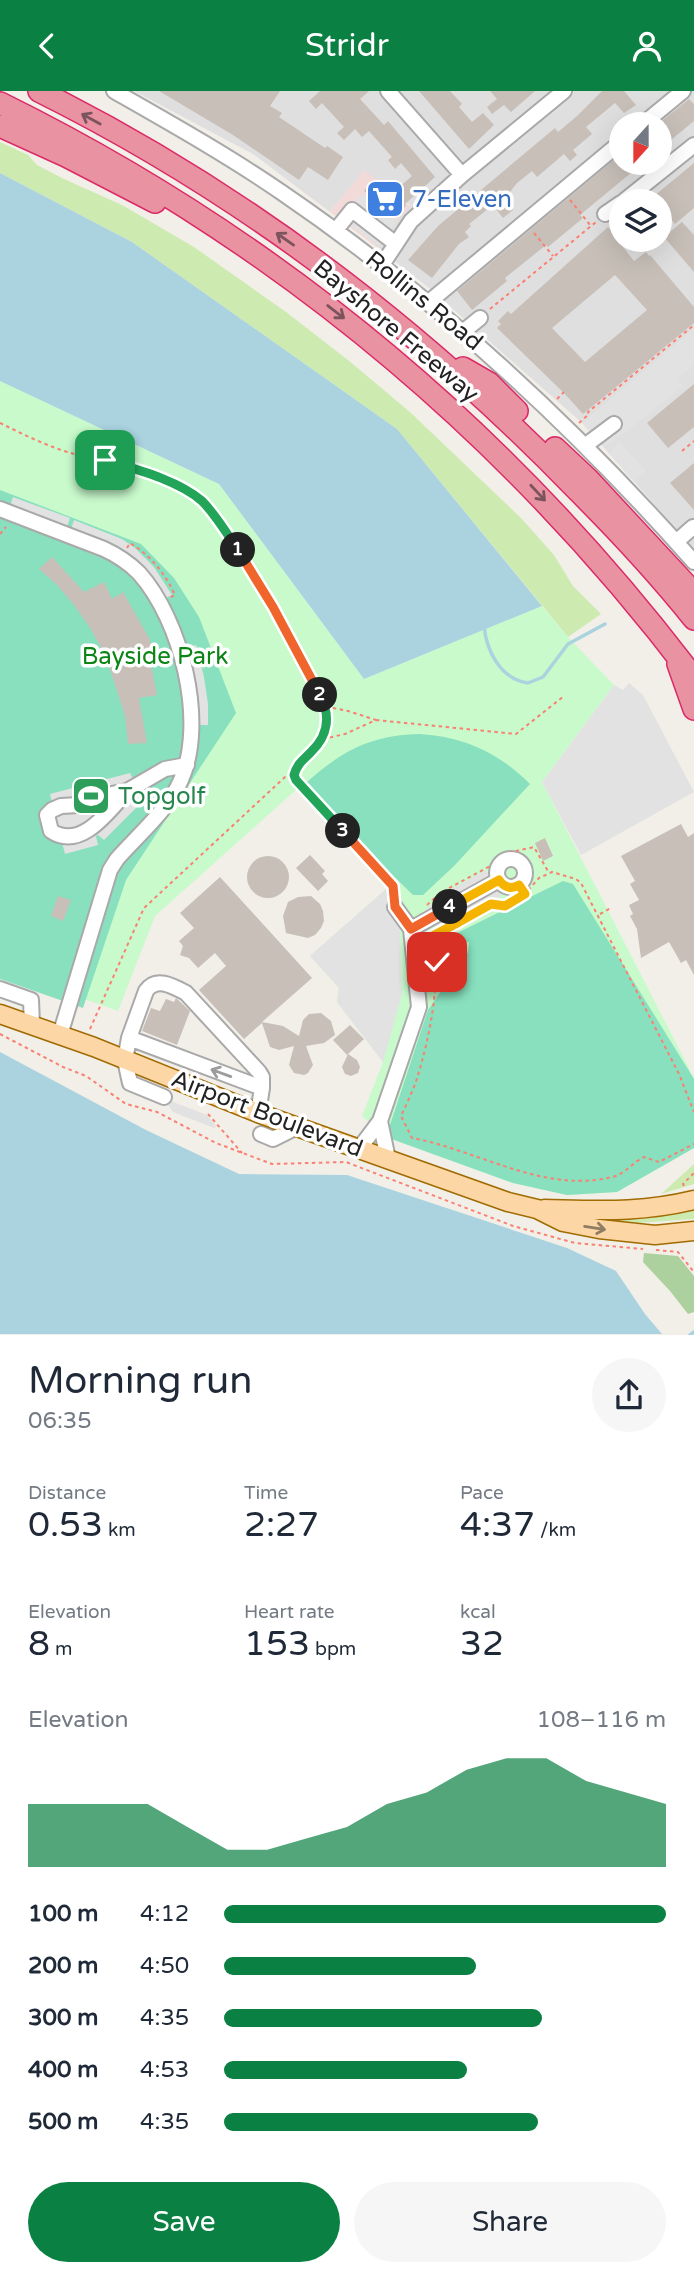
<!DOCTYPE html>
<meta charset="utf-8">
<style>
:root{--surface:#fff;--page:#f6f6f7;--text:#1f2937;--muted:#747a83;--accent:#0b8043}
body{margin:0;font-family:"Varela Round",sans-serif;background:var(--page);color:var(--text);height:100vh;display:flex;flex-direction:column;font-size:26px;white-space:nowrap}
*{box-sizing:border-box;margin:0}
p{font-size:23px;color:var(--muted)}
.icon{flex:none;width:38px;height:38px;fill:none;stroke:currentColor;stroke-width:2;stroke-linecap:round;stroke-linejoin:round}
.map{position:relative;height:1244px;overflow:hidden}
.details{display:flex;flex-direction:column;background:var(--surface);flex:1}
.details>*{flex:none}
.needle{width:46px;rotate:201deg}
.tools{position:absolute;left:609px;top:21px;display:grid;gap:14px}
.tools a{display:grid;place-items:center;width:63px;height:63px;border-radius:50%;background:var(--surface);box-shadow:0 7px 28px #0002;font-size:35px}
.pin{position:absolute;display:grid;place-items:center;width:60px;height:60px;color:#fff;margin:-30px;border-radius:14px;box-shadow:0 4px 10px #0006}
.km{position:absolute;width:35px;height:35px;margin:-18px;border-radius:50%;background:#222;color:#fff;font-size:19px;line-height:35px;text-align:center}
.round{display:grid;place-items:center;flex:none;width:74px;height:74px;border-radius:37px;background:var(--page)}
.head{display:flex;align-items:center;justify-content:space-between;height:119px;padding:0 28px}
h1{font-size:38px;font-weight:600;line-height:52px}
.figures{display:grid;grid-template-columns:repeat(3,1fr);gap:10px;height:119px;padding:7px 28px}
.figures div{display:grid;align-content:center}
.figures b{font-size:35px;font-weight:600}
.figures small{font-size:19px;font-weight:400}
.figures p{font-size:19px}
.chart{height:196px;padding:14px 28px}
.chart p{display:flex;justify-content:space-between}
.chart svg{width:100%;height:126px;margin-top:7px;fill:var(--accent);opacity:.7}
.primary-button{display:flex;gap:14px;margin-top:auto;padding:14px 28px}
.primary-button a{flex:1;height:80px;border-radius:42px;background:var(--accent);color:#fff;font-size:28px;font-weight:600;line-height:80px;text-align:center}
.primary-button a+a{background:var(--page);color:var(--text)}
ul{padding:0 28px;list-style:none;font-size:23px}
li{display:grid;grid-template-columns:112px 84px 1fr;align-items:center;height:52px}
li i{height:18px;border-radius:9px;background:var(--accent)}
header{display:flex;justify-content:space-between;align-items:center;height:91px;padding:0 28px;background:var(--accent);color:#fff;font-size:32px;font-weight:600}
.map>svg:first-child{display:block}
.residential{fill:#e0dfdf;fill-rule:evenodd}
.commercial{fill:#f2dad9}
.grass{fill:#cdebb0}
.forest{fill:#add19e}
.park{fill:#c8facc}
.pitch{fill:#88e0be}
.parking{fill:#e2e2e2}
.water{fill:#aad3df}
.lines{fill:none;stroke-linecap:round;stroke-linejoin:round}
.stream{stroke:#aad3df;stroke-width:3.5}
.building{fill:#c7bfb8;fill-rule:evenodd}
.minor-casing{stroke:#a9a9a9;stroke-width:18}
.major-casing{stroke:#a06b00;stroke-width:21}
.highway-casing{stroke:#dc2a67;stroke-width:24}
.path{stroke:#fa8072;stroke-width:2;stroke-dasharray:3.5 3.5;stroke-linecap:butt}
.minor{stroke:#fff;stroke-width:14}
.major{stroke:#fcd6a4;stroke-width:18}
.highway{stroke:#e892a2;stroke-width:21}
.oneway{stroke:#7b545c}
.oneway2{stroke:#9c9c9c}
.oneway3{stroke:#8f7c63}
.split-1-casing{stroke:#fff;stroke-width:14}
.split-2-casing{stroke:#fff;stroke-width:14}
.split-3-casing{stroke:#fff;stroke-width:14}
.split-4-casing{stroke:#fff;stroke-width:14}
.split-5-casing{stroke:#fff;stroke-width:14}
.split-6-casing{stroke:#fff;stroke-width:14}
.split-1{stroke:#22a559;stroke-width:9}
.split-2{stroke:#f0652b;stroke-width:9}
.split-3{stroke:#22a559;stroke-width:9}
.split-4{stroke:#f0652b;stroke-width:9}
.split-5{stroke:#f5b400;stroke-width:9}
.split-6{stroke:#f5b400;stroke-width:9}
.labels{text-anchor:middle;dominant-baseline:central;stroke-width:7;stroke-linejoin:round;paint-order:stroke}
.shop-label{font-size:24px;fill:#366cbe;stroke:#fff;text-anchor:start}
.street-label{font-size:24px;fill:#222;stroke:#fff}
.park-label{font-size:24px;fill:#0c8416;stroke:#fff}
.leisure-label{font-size:24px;fill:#27864d;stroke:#fff;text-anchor:start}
</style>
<header><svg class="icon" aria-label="back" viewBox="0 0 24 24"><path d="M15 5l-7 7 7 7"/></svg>Stridr<svg class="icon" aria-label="person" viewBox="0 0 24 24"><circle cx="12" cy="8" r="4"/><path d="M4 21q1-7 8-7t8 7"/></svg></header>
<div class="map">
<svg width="694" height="1244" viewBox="0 0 694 1244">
<rect width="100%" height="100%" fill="#f2efe9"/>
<!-- residential -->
<path class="residential" d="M134,0H694V458L582,332L429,197L375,155L410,114L364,80L330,121L253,63ZM621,33H660V72H621ZM621,110H660V149H621Z"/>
<!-- commercial -->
<path class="commercial" d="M364,79L410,115L375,155L330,121Z"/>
<!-- grass -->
<path class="grass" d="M0,51L28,64L37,74L64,88L122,114L194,156L286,221L348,269L410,321L521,427L554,464L573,495L601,523L568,546L397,338L132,151L0,82Z
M694,1073V1093L661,1103Z
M694,1115V1128L637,1132H614L563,1123Z"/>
<!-- forest -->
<path class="forest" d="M644,1162L678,1165L694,1185V1221L688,1223L670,1200L643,1171Z"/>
<!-- park -->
<path class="park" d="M0,290L219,393L364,588L542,515L568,546L614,594L542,691L694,987V1057L617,1101L567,1104L513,1092L386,1046L362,1025L383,971L337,911L339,897L310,865L386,798L297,698L155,825L118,920L0,878Z"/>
<!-- pitch -->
<path class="pitch" d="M0,399L141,453L174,487L199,526L236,622L126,789L83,917L0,888Z
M420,643C465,646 499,662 530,693L454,775L423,804H413L382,774L307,691C343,659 372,644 420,643Z
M563,790L573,793L694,988V1057L617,1101L567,1104L513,1092L386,1046L428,919L468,861L469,851L456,850L453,844Z"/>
<!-- parking -->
<path class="parking" d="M361,103L397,130L379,155L350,134L355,111Z
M694,238V274L678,287L683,295L631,337L604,356L582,332Z
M619,351L646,380L634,391L609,362Z
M13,406L70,427L67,436L10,415Z
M74,429L122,448L135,457L154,476L172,504L164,508L141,476L127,463L116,456L71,438Z
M196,554L204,586L208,613V634H197L196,589L187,556Z
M629,592L643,604L694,701L581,764L542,691L614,594L623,599Z
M130,682L139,701L145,708L104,749L98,744L96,745L98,754L65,763L50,703Z
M486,779L501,805L438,840L425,819L446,801Z
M386,798L400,836L402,903L383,971L337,911L339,897L310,865Z
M163,1007L207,1024L216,1035L214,1037L173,1021Z"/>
<!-- water -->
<path class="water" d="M0,82L132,151L397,338L542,515L364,588L219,393L0,290Z
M0,961L146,1039L239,1083L347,1084L567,1157L616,1180L645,1223L662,1243H0Z"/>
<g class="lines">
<!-- stream -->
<path class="stream" d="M484,534C486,559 500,588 528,592L543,586L568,553L605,533
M690,1244L694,1241"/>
</g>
<!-- building -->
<path class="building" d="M159,0H280L270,15L282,22L279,26L325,57L327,55L343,66L328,89L308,76L299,89L233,44Z
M320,0H369L360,8L384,34L388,30L435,86L405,113L406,114L398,126L378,115L379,113L373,107L364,100L372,89L391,103L412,85L401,72L395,78L388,69L392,66L369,40L362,46L355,38L344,49L337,42L344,36L322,12L316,18L309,10Z
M419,0H450L462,13L459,16L472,31L483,22L494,34L469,58Z
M490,0H535L511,21L504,14L492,23L487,16L497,8Z
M602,0H624L636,14L624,22L615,12L586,36L592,43L573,59L577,64L570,70L564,63L537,86L532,80L517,92L510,101L511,103L505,109L513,119L503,127L493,114L469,133L471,135L465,141L469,146L459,153L432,187L408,169L438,135L555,37L558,41L577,25Z
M689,8L694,13V30L660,58V33H658Z
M621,63V72H643L580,124L583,127L548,156L546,154L505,187L507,190L472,219L457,200Z
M694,72V117L675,133L665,121L660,126V110H648Z
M682,131L694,144V181L664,146Z
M608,136L612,140L615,138L621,145V149H625L628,152L623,156L634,170L646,161L649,165L650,164L694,216V232L583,323L565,303L497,237L501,233L498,230L508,220L511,223ZM615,184L647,219L585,271L552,237Z
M694,293V336L668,357L647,332Z
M694,372V419L670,392Z
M52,466L84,501L104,491L112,508L123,501L149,547L157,571L151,573L157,604L139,607L147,652L128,653L125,625L106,566L90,537L74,514L57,494L39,478Z
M681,733L688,746L694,742V884L686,869L681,872L669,851L641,867L637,838L630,825L633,823L629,814L639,809L630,793L635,790L621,765Z
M545,747L553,765L543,770L535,752Z
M310,764L325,780L322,783L328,790L318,800L296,777Z
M247 786a21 21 0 1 1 42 0a21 21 0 1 1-42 0Z
M220,786L312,887L262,931L283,935L299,945L303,929L309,923L321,922L331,930L335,944L324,952L306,955L313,974L308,982L304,984L294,982L289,974L294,955L279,959L270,956L262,932L244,948L199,899L226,875L215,862L198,877L189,867L180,864L183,855L179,850L194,837L180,822Z
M58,805L71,809L63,830L51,825Z
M311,805L320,813L323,820L324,830L321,837L315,844L308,847L286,842L283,825L288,811L298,806Z
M444,847L454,854L446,866L436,858Z
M176,907L190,920L177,954L142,940L151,917L160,920L166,908L174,911Z
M350,934L364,948L347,964L333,949Z
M348,963L357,969L360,976L358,982L351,985L345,983L342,976Z"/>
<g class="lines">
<defs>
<path id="minor" d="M114,0C170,32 227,64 281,101C435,206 571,332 694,471
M388,0L462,84
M643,33L683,0
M624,110L694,54
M605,123L621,112
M336,139L352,119L396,153
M382,174L411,130L462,84L564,0
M429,211L621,51
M464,240L480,227
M586,354L614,333
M0,418L104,458C117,464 129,472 139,482C181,529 207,630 181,689C168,719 139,743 117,768L110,779L60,944
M676,451L693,436
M127,700C109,720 81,760 51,740L47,724L52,719L61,715L79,714L101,705L127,700L165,678L187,674
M497 782a14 14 0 1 1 28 0a14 14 0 1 1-28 0Z
M411,838L499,789
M0,898L31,909L32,934
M129,947L262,997L258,1022
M164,1006L130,992L125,969L129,947L146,900C156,885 173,895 186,902L259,981L262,986V997
M380,1030L388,1068
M261,1043L273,1048L297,1036
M359,1058L380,1030L419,916L411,838L395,816"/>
<path id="major" d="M0,923L94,956L258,1022L508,1111L537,1118L563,1131L599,1138L655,1144L694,1140
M544,1118C598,1119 641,1122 694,1109"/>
<path id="highway" d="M39,0C240,100 421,238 577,399C618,440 658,483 694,528
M0,12C278,149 507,340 694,587
M0,35L66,65L155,111
M463,277L489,292L517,320
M555,357L588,388L694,502
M678,573L694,618"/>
</defs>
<!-- minor casing -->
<use href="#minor" class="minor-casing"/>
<!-- major casing -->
<use href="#major" class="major-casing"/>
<!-- highway casing -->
<use href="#highway" class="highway-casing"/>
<!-- path -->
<path class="path" d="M633,72L639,79
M570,109L591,135
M534,142L553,165
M490,218L596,131
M557,308L564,301
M0,332C25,344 52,358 79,364C116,373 156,380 189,401C209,413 221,434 234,453C256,488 277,523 296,559C306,577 320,596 326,615C338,653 288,668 296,689L393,795L394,803
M579,332L589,323L588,321L694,234
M682,360L694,350
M0,443L6,436
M127,457L130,452C150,464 165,482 175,504L169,507
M376,629L516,643L564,605
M323,648L345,643L376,629L348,620L328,616
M519,794L524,802
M427,814L440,802L492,774C503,760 518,760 534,756L549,782
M600,823L611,817
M426,844C447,873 428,951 418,984C414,998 407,1012 401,1025L412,1047C478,1059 544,1103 612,1086C624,1084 633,1071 644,1066L659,1071L694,1053
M430,846L491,813L505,815L522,806L539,787L552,781L576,788L581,792L679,983L694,1021
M90,938L144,817L285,686L293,684
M0,943L63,976L86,985L126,1013L157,1021L216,1052L272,1073L346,1071L513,1135L575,1152L643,1158
M208,1023L242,1062
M684,1095L683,1093L694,1082
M656,1159L678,1161L694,1181"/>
<!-- minor -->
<use href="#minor" class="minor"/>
<!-- major -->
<use href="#major" class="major"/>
<!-- highway -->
<use href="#highway" class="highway"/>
</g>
<!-- one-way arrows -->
<defs><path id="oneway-shaft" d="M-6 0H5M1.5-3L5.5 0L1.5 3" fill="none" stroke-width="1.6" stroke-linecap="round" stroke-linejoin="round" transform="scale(1.75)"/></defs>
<g class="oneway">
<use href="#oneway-shaft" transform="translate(91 28) rotate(-151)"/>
<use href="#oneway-shaft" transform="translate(285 148) rotate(-145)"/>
<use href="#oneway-shaft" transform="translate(336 221) rotate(38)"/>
<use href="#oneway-shaft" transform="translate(538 402) rotate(47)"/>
</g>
<use class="oneway2" href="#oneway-shaft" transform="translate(221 982) rotate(-160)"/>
<use class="oneway3" href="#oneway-shaft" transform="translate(595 1137) rotate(9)"/>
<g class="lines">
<defs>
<path id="split-1" d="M105,369C135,378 178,389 202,410C216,424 227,443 238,459"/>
<path id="split-2" d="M238,459L273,516L320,604"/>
<path id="split-3" d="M320,604C331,625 328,645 311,661C303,669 297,673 294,684L296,689L343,740"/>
<path id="split-4" d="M343,740L393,795L395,816L411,838L450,816"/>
<path id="split-5" d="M450,816L499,789C504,796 511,799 519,794L525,803L505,815L491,813L457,832"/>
<path id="split-6" d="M437,871L429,847L457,832"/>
</defs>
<!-- split-1 casing -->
<use href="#split-1" class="split-1-casing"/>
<!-- split-2 casing -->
<use href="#split-2" class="split-2-casing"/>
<!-- split-3 casing -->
<use href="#split-3" class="split-3-casing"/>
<!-- split-4 casing -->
<use href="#split-4" class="split-4-casing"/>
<!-- split-5 casing -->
<use href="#split-5" class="split-5-casing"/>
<!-- split-6 casing -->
<use href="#split-6" class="split-6-casing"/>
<!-- split-1 -->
<use href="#split-1" class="split-1"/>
<!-- split-2 -->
<use href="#split-2" class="split-2"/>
<!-- split-3 -->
<use href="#split-3" class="split-3"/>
<!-- split-4 -->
<use href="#split-4" class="split-4"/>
<!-- split-5 -->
<use href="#split-5" class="split-5"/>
<!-- split-6 -->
<use href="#split-6" class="split-6"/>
</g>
<!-- icons -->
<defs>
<symbol id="supermarket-square" viewBox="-11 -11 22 22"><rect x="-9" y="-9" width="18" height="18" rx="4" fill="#3f7fe0" stroke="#fff"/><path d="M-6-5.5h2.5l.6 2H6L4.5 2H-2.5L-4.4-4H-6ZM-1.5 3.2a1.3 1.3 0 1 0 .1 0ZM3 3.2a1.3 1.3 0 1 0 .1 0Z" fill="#fff"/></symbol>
<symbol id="stadium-square" viewBox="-11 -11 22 22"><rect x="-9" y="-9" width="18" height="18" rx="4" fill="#2e9e5b" stroke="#fff"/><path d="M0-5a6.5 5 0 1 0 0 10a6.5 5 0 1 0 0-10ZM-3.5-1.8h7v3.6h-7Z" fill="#fff"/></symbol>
</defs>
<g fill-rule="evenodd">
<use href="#supermarket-square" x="363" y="86" width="44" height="44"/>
<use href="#stadium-square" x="69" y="683" width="44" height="44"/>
</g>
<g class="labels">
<!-- shop labels -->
<g class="shop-label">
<text x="412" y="108">7-Eleven</text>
</g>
<!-- street labels -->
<g class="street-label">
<text transform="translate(424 210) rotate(39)">Rollins Road</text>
<text transform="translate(396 240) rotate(40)">Bayshore Freeway</text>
<text transform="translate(267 1023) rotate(21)">Airport Boulevard</text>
</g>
<!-- park labels -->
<g class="park-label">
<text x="155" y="565">Bayside Park</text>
</g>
<!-- leisure labels -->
<g class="leisure-label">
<text x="118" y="705">Topgolf</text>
</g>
</g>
</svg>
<div class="tools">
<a><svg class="needle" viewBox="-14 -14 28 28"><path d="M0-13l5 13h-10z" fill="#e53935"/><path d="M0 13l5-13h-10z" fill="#747a83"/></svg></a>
<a><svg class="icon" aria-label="layers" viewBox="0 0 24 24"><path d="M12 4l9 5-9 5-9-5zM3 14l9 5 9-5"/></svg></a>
</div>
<div class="pin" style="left:105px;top:369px;background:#1e9e55"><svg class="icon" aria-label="arrive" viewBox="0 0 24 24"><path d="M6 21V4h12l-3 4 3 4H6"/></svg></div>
<div class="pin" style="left:437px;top:871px;background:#d93025"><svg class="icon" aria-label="check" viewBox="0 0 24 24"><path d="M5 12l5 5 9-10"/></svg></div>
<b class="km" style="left:238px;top:459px">1</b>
<b class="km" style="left:320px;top:604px">2</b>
<b class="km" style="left:343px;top:740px">3</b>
<b class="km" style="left:450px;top:816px">4</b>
</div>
<section class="details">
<div class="head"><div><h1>Morning run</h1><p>06:35</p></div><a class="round"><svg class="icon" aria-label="share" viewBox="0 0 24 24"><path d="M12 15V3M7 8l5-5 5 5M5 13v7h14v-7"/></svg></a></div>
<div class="figures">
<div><p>Distance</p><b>0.53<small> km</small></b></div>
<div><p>Time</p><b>2:27</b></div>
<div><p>Pace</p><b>4:37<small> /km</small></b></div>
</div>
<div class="figures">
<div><p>Elevation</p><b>8<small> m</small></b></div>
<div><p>Heart rate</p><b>153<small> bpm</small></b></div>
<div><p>kcal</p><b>32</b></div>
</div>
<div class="chart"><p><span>Elevation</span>108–116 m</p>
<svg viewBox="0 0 160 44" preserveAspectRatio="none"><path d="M0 44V22L10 22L20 22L30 22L40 30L50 38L60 38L70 34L80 30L90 22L100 18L110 10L120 6L130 6L140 14L150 18L160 22V44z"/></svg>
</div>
<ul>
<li><b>100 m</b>4:12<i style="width:100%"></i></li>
<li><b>200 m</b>4:50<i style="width:57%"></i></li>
<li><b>300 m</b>4:35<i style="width:72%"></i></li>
<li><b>400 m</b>4:53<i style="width:55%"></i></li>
<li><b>500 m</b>4:35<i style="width:71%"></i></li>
</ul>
<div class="primary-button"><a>Save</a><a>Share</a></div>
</section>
